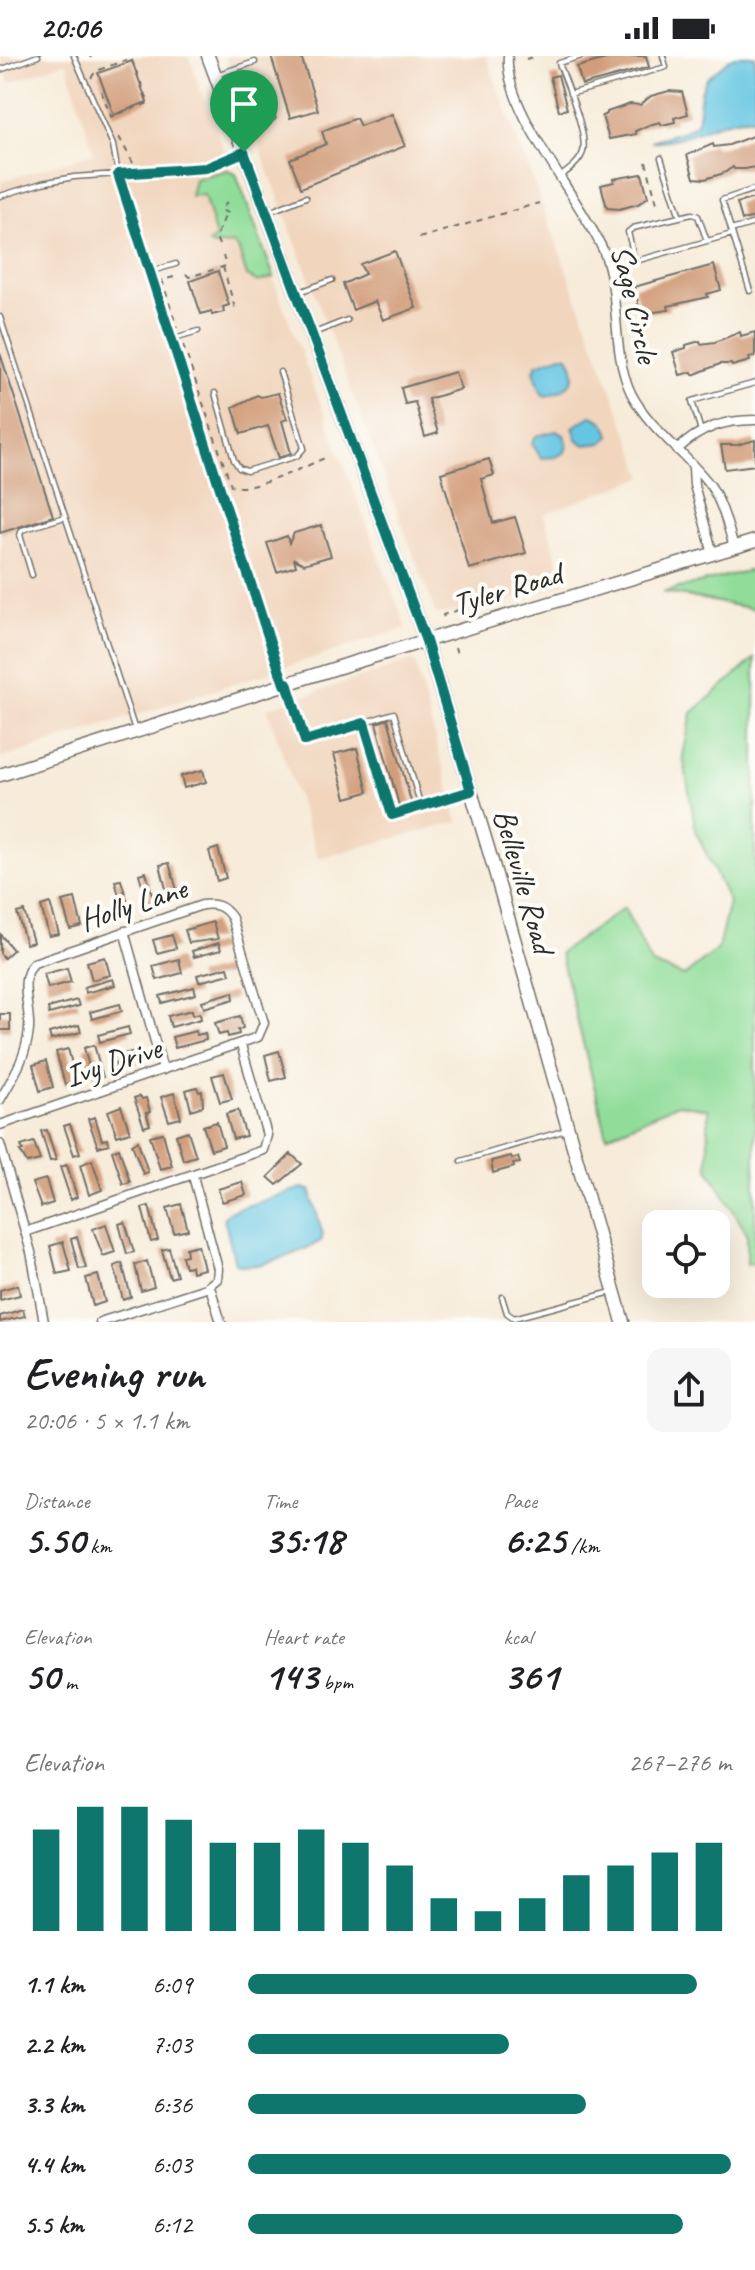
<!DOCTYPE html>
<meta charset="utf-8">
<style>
:root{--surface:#fff;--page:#f6f6f6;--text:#202124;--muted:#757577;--accent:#0f766e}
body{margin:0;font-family:Caveat,sans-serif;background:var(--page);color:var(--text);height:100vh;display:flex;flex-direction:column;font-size:30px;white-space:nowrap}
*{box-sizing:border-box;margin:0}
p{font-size:26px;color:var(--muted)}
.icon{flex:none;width:44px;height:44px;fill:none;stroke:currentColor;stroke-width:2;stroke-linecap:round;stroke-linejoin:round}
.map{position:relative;height:1266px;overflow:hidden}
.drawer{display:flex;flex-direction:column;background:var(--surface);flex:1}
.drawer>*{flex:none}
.buttons{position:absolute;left:642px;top:1154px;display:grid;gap:16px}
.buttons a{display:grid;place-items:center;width:88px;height:88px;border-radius:16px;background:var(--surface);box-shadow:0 8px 32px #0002;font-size:40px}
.pin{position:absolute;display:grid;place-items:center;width:68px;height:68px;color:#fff;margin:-82px -34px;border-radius:50% 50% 50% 0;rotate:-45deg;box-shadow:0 0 8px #0007}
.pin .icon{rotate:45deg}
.round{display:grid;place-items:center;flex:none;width:84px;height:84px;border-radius:16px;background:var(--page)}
.summary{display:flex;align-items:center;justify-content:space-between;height:136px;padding:0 24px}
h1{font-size:44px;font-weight:600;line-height:60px}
.figures{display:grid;grid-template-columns:repeat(3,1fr);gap:12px;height:136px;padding:8px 24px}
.figures div{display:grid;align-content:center}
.figures b{font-size:40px;font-weight:600}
.figures small{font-size:22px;font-weight:400}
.figures p{font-size:22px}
.chart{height:224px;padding:16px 24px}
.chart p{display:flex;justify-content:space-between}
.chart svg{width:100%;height:144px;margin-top:8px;stroke:var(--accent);stroke-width:6}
ul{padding:0 24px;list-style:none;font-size:26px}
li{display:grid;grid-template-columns:128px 96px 1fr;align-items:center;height:60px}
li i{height:20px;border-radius:10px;background:var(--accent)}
.status{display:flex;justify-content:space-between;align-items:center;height:56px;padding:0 40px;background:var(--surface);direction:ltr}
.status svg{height:22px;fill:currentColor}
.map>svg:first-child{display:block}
.built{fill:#f1d5bd}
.green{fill:#90dd9a;stroke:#5e8462;stroke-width:2}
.water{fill:#65c6e3;stroke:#487887;stroke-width:2}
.building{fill:#d29d7a}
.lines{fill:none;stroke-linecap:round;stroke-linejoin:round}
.lane-casing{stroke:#726f68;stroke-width:7}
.street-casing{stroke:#726f68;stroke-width:11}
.secondary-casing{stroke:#726f68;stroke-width:15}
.path{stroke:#726f68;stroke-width:2;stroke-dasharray:6 6;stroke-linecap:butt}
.lane{stroke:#fff;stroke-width:4}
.street{stroke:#fff;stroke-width:8}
.secondary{stroke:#fff;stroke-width:12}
.route-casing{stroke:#fff;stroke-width:16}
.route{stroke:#0f766e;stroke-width:10}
.labels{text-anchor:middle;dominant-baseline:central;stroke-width:8;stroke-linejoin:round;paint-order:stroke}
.street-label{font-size:32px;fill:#2b2b2b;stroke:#fdfcf7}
</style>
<div class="status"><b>20:06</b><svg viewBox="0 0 49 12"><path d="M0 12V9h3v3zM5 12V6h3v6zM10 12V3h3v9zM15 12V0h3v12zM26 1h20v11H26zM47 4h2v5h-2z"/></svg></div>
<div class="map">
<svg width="755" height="1266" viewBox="0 0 755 1266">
<rect width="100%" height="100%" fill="#fdfcf7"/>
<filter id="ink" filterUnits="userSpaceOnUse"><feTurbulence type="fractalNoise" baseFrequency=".0125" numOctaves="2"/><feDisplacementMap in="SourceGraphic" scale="16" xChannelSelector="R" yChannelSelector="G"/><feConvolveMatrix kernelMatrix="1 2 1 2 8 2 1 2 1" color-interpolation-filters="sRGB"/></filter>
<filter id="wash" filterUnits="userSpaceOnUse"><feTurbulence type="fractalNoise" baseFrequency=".006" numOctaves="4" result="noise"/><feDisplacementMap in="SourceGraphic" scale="32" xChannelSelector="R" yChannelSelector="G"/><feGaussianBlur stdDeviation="1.8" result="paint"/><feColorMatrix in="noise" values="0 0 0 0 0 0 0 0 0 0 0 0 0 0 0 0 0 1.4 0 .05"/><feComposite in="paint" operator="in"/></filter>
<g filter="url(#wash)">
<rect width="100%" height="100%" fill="#f7ecda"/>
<!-- built -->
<path class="built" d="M0,0H188L406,572L0,703V126L94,97L66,6L9,27Z
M225,0H486L644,421L544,458L564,527L476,554L436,558Z
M414,604L458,766L318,802L267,652Z"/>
<!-- green -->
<path class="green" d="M227,114L236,118L274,221L258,226L247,220L238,192L233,188L213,190L208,187L216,182L204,139L191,140L195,123Z
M755,513V553L663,536Z
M755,602V1206L747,1208V1178L708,1112V1053L678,1048L607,1080L560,897L624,852L652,908L684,920L718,893L729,846L696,776L683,700L692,657Z"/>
<!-- water -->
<path class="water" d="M734,0H755V62C718,59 688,88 650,85L684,75L697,67C704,23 696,29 734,0Z
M562,299L568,300C582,324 568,334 546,340L542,338L534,315L537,308Z
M591,360C602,363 607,368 610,380L602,387L584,389L577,383L573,371Z
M556,375L564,379L567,389L565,396L556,401L541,402L532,387L536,380Z
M302,1132L310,1134L323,1179L321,1185C301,1195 256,1217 235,1207L224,1162L228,1156Z"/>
<g id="blocks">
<!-- building -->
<path class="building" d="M271,0H301L318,54L290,62Z
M616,0H646L649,11L582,29L577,11Z
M132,5L147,46L114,59L98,17Z
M558,19L567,53L559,55L550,21Z
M669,35L682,36L688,58L674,62L675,66L662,69L660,66L649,69L635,75L636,78L609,83L602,60L607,58V56L630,48L640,49L651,40Z
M392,58L405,90L301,132L290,103L326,88L322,75L356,62L360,70Z
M755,79V111L745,113H734L733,111L724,117L705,123L694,122L687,99L713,88L714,91L729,89Z
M642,118L648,141L638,148L619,153L607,152L601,129L614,126L613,123Z
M755,142V161L742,164L737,147Z
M395,195L416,252L383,264L375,245L353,254L343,228L365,218L360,208Z
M714,209L721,234L707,238L708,241L668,250L669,254L641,258L634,231Z
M218,215L229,249L223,251L224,256L212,259L211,255L201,258L190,225Z
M740,276L741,280L755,276V300L749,301L750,305L732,310L731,308H720L693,319L692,316L680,319L673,296L686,292V289L700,285L701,288L715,286Z
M0,297L53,460L0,477Z
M455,316L461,333L428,343L438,377L425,381L415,346L405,348L401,332Z
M278,337L287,363L282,365L291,397L279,402L268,370L241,378L233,351L257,339L261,341Z
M755,384V409L725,413L721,389H737Z
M489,403L494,419L481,423L493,467L515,461L526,497L469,513L441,417Z
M321,469L331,500L304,508L294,503L296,510L277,516L267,487L287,480L289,487L294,477Z
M388,663L412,749L400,753L376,667Z
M357,692L368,736L346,742L334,698Z
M203,714L206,726L184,732L181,720Z
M218,792L226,822L217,825L209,795Z
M169,807L177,834L167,837L160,809Z
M146,816L154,846L147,847L139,818Z
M121,824L130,854L123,855L115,825Z
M75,842L82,870L70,873L62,845Z
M50,847L59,878L49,880L41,850Z
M24,855L33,886L26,888L17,857Z
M213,866L218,883L189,887L185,874Z
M0,878L13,894L4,902L0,897Z
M172,879L176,892L157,897L153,884Z
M219,887L221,894L194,901L192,895Z
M105,901L110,919L92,924L87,906Z
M179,903L182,917L157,924L153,910Z
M228,911L230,918L199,926L197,919Z
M67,912L71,926L48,932L44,918Z
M113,923L115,929L85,937L84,931Z
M194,931L196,938L162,947L160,940Z
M233,936L234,943L204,952L202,945Z
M77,944L79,950L49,958L48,952Z
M120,948L122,955L92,963L90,956Z
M192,954L193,959L200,957L201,963L171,971L168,960Z
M0,958H10V974H0Z
M240,960L243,972L238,974L239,978L228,981L227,977L219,979L215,967Z
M79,969L81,976L51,984L49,977Z
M128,971L130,978L100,986L98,979Z
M196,975L197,979L205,977L206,984L175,992L172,981Z
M94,989L103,1021L97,1023L95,1017L91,1018L84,992Z
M68,993L77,1026L65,1029L56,996Z
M135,995L138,1007L116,1013L113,1001Z
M279,995L286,1021L271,1025L265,999Z
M46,1005L53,1031L40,1035L33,1009Z
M224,1017L232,1043L220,1046L212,1020Z
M197,1031L199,1036L202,1035L203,1050L191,1054L186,1034Z
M174,1037L181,1062L169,1065L161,1041Z
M140,1040L142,1043L146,1042L150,1056L146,1057L150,1069L144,1071L134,1042Z
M121,1050L130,1076L117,1080L108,1055Z
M238,1054L246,1080L233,1083L226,1058Z
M95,1061L102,1084L107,1083L109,1088L98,1091L88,1063Z
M217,1066L224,1090L211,1094L203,1070Z
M70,1068L80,1097L74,1099L64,1070Z
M47,1074L56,1104L50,1105L41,1075Z
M188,1075L196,1100L183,1104L176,1079Z
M163,1077L172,1110L160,1113L150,1080Z
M138,1085L148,1116L143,1118L132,1088Z
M34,1086L40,1104L27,1107L20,1095L23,1094L21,1090Z
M119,1092L130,1126L123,1128L112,1095Z
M291,1098L302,1108L277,1129L268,1121Z
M511,1100L512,1103L518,1101L520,1107L513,1108L514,1111L493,1117L491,1105Z
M92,1104L102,1134L89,1139L80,1109Z
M67,1109L77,1141L71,1144L60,1111Z
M46,1123L53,1147L41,1151L32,1127Z
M242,1126L246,1139L222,1146L218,1133Z
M181,1148L188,1174L174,1177L167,1152Z
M149,1150L158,1184L151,1186L142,1152Z
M125,1166L134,1196L127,1198L119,1168Z
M106,1168L115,1196L103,1200L93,1173Z
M77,1181L86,1212L79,1213L71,1183Z
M63,1186L71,1215L57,1218L50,1190Z
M198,1189L204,1213L192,1216L191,1210L185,1211L182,1200L187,1199L186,1192Z
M169,1192L177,1220L170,1222L162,1194Z
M147,1205L154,1231L141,1235L135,1209Z
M122,1207L131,1241L123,1244L114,1210Z
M98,1219L105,1246L93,1250L86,1222Z
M18,1229L20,1239L0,1244V1234Z
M23,1253L25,1260L0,1266V1260Z"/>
</g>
</g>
<g filter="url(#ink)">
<use href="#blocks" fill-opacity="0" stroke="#726f68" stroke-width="2"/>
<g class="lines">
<defs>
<path id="lane" d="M74,0L113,89L118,118L149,216L283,626
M0,14L38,0
M219,18L255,6
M570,38L666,11L663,0
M237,73L273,62
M661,102L680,161
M561,120C569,114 580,106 583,96C588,77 566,27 559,7L582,0
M0,140L42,127L74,121L206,112L242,97
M269,156L306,141
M731,174L755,167
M635,205L628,176L633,172L692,158L698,160L707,185
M611,212L732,178
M149,216L176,208
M750,235L722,144L755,133
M297,237L332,224
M0,261L135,674
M314,277L347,264
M171,283L198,275
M215,337L234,404L239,412L247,415L297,400L304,392L280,316
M701,375L692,345L755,327
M32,519L20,479L22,474L65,461
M287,628L305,685L394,657L421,751L469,736
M364,667L392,759L421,751
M461,1105L566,1074
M502,1241L507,1257L514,1262L612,1236"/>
<path id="street" d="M508,0C503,53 580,142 603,194C622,239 610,293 631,337C650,374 686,397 710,429C722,446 728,471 734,491
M677,394C700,372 723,364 755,364
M693,412L694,429L713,498
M124,875L163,1014
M0,1044C13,1021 26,1002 29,974C31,952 17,924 34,907L202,849C216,847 224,850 232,862L264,967L258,981L0,1069
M0,1088L31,1196L44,1266
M25,1176L263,1094L267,1079L241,989
M210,1231L221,1266
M100,1266L206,1232L217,1223L218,1213L193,1120"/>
<path id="secondary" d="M208,0L426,585L494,812L623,1266
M0,719L352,607L755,485"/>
</defs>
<!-- lane casing -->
<use href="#lane" class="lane-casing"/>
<!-- street casing -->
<use href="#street" class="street-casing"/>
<!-- secondary casing -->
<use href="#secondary" class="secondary-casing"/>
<!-- path -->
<path class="path" d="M90,0L91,2
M526,3L537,0
M91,22L96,15L131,2L149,47L110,61
M101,35L111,60
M119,81L133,107
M646,106L658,151
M227,146L221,154L232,159
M419,182L539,147
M219,189L216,181L226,158
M223,211L236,256
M186,218L189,221L226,210L223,200
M174,221L162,224L177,272
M183,289L231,429C248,439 308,409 327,401
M444,561L443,559L467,551L465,545
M455,591L457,598"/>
<!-- lane -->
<use href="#lane" class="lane"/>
<!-- street -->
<use href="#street" class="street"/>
<!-- secondary -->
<use href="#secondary" class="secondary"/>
</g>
</g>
<g class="lines" filter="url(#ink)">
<defs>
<path id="route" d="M244,96L426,585L471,735L392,759L364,667L305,685L287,627L284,628L265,571L118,118L206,112Z"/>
</defs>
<!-- route casing -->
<use href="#route" class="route-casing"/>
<!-- route -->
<use href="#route" class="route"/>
</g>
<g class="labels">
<!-- street labels -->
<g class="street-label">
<text transform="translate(635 248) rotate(77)">Sage Circle</text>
<text transform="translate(507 533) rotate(-17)">Tyler Road</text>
<text transform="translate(524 825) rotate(74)">Belleville Road</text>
<text transform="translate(133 848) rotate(-18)">Holly Lane</text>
<text transform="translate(113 1006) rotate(-18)">Ivy Drive</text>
</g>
</g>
</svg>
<div class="buttons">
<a><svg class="icon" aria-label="locate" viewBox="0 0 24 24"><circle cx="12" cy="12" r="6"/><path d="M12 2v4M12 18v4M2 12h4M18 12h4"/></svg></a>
</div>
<div class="pin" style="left:244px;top:96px;background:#1e9e55"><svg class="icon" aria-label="arrive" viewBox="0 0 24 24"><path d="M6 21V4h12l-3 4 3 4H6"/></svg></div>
</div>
<section class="drawer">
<div class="summary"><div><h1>Evening run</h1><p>20:06 · 5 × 1.1 km</p></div><a class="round"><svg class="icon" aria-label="share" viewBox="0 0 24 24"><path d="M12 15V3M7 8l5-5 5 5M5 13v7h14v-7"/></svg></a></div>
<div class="figures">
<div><p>Distance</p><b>5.50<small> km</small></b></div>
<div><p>Time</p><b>35:18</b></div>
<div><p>Pace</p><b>6:25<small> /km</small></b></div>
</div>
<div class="figures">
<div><p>Elevation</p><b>50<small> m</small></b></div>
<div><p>Heart rate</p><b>143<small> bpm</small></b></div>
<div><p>kcal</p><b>361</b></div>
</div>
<div class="chart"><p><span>Elevation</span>267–276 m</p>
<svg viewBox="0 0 160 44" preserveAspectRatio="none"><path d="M5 44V13M15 44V6M25 44V6M35 44V10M45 44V17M55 44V17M65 44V13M75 44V17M85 44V24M95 44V34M105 44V38M115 44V34M125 44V27M135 44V24M145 44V20M155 44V17"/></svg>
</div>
<ul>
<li><b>1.1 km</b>6:09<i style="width:93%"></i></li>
<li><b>2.2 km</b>7:03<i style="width:54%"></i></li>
<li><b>3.3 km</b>6:36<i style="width:70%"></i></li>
<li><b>4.4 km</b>6:03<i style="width:100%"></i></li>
<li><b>5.5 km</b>6:12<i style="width:90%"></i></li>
</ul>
</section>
